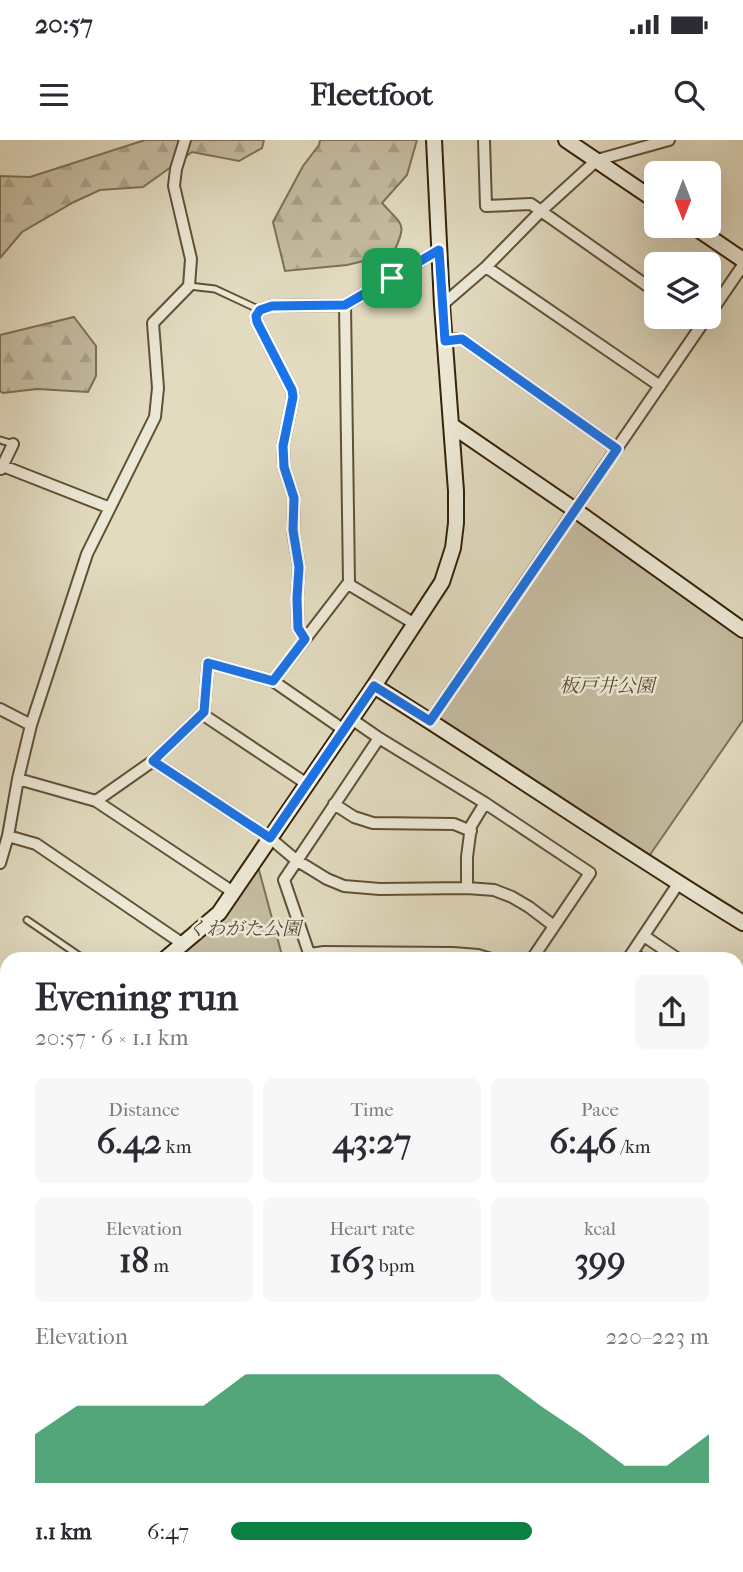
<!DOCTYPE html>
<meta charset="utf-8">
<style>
:root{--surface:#fff;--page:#f7f7f7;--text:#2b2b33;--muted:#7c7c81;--accent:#0b8043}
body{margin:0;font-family:"IM FELL French Canon","Noto Serif JP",serif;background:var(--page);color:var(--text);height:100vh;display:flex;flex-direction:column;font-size:26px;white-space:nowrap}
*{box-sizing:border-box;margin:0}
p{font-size:23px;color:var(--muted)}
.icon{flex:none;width:38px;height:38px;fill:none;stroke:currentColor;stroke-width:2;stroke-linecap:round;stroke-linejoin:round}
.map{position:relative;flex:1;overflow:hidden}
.panel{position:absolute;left:0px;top:812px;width:744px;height:621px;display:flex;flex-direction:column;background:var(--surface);border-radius:21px 21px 0 0;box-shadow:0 7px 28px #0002}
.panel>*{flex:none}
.needle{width:46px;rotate:180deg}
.controls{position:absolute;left:644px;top:21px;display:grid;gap:14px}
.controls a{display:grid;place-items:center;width:77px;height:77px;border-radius:10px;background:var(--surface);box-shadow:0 7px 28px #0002;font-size:35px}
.pin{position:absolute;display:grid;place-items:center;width:60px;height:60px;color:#fff;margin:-30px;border-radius:14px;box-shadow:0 4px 10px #0006}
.round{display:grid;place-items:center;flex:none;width:74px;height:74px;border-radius:10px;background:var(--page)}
.summary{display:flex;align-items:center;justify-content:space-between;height:119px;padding:0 35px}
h1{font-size:38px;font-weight:800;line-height:52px}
.metrics{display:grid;grid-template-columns:repeat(3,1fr);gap:10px;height:119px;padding:7px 35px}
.metrics div{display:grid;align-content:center;border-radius:10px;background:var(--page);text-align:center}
.metrics b{font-size:35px;font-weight:800}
.metrics small{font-size:19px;font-weight:400}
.metrics p{font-size:19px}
.chart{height:196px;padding:14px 35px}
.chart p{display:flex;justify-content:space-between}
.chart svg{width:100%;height:126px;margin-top:7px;fill:var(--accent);opacity:.7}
ul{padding:0 35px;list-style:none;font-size:23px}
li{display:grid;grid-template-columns:112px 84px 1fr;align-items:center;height:52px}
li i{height:18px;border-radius:9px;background:var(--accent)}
.status{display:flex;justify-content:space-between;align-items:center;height:49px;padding:0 35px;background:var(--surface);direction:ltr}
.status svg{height:19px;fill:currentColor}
header{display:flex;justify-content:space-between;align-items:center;height:91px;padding:0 35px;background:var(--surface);font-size:32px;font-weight:800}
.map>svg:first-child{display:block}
.forest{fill:url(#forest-firs);stroke:#7e7054;stroke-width:2}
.green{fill:#c5bca1;stroke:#7e7054;stroke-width:2}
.building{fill:#908367;stroke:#372307;stroke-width:2;filter:url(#shadow)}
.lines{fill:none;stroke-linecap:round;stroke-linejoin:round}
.lane-casing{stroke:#625135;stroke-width:9}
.street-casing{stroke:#625135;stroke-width:14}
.secondary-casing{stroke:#372307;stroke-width:18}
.lane{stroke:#ece8d6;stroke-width:5}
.street{stroke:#ece8d6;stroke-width:10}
.secondary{stroke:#ece8d6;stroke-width:14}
.route-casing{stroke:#fff;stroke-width:14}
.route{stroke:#1a73e8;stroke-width:9}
.labels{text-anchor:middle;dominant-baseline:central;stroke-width:5;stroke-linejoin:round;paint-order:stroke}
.park-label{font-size:19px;font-style:italic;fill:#5a492e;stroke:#ece8d6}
</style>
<div class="status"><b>20:57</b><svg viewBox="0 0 49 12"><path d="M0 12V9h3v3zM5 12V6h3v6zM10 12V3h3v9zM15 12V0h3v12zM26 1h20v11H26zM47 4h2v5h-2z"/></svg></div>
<header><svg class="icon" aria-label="menu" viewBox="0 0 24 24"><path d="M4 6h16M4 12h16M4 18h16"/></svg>Fleetfoot<svg class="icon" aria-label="search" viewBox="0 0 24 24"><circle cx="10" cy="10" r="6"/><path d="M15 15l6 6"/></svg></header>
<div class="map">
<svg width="743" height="1432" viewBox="0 0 743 1432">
<defs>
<pattern id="forest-firs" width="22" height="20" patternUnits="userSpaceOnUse" patternTransform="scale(1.75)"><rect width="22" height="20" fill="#c5bca1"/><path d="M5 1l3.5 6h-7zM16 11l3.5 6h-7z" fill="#aaa189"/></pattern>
<filter id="shadow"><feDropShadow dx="4.5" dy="2.5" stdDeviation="3.5" flood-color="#0004"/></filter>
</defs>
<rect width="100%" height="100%" fill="#e2dbc0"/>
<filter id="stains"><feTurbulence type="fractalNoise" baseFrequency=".00286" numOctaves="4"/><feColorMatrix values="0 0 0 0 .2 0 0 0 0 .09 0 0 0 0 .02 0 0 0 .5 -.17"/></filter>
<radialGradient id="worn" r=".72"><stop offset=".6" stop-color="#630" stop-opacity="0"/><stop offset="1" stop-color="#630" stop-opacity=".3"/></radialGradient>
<!-- forest -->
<path class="forest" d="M145,0H264L262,8L239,21L192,12L143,47L100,50L74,62L22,92L0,118V36L30,37Z
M320,0H417L407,35L382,63C404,87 407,83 393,114L347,125L285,131L273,82L303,26L319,5Z
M74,177L96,206V236L88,252L37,249L3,253L0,251V195Z"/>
<!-- green -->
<path class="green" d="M575,370L743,490V580L645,722L430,581Z
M256,719L283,819H165L219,773Z"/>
<!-- building -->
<path class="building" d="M641,812L646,814L653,819H636Z
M737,919H743V935H737Z
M737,947H743V961H737Z
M0,975H5L7,997H0Z
M737,983H742V997H737Z
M0,1004H7V1020H0Z
M737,1049H740L742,1064H737Z
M737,1077H742V1091H737Z
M1,1079H7V1093L3,1091Z
M737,1107L743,1108V1125H737Z
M737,1145L743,1146V1162H737Z
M740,1251H743V1268H740Z
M0,1317H7V1341H0Z
M15,1426H42V1432H15Z
M46,1426H73V1432H46Z
M361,1426H412V1432H361Z"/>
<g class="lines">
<defs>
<path id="lane" d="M189,146L215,149L260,170
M0,300L13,304
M27,780L84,819"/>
<path id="street" d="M484,0L486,66L531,64L656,152
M486,127L660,246
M442,165L486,127L541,71L597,20L669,0
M709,175L743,125
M445,200L462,199L617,309
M3,326L110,368
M1,329L13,304
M348,444L415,484
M305,499L298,488L297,458L299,427L293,391L294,358L284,327L283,306L293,257L292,250L257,182L256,176L260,170L272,166L345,165
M273,541L349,442L345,165L439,110
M0,569L31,585
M202,574L307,644
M350,578L379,598L485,663L590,733L532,819
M430,581L707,177
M153,621L270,698L296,720L327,739L344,746L380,749L467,748L494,750L512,757L529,767L554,786
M18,639L96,661L153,621L204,572L208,523L273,541L344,590
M96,661L233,752
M334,664L354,677L373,683L454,684L471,691
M8,696L36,704L183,804
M0,723L8,696L18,639L31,585L87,414L155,277L158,248L153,183L189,146L191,119L174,46L176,29L185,0
M467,748V717L471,686L485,663
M644,796L678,819
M310,814L324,812L453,813L478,815L491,819
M311,819L284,740L379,598
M628,819L678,744
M0,845L7,849
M737,859L743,864
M737,900H743
M0,963L7,961
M737,967H743
M737,1034H743
M0,1035H7
M737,1102H743
M0,1103H7
M737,1170H743
M0,1171H7
M737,1237H743
M0,1238H7
M737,1344H743
M0,1347H7
M737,1412H743
M0,1415H7
M119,1426V1432
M338,1432V1426
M618,1432V1426"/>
<path id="secondary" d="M566,0L656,61
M693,86L743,120
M451,285L575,370L743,490
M374,546C498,623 618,707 743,783
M165,819L219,773L374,546L442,442L453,408L456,383V351L442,165L434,0
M0,922L7,919
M737,1283H743
M0,1284H7
M737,1299H743
M0,1301H7"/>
</defs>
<!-- lane casing -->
<use href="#lane" class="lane-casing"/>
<!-- street casing -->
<use href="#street" class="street-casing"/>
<!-- secondary casing -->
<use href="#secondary" class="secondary-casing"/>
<!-- lane -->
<use href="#lane" class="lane"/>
<!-- street -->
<use href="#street" class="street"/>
<!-- secondary -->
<use href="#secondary" class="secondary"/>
</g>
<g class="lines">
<defs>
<path id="route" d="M439,110L445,201L462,199L617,309L430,581L374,546L270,698L153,621L204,572L208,523L273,541L305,499L298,488L297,458L299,427L293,390L294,358L284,327L283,306L293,257L292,250L257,182L256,176L260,170L272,166L345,165Z"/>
</defs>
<!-- route casing -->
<use href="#route" class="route-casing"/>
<!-- route -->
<use href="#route" class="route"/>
</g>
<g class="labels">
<!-- park labels -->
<g class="park-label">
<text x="607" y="546">板戸井公園</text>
<text x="244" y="789">くわがた公園</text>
</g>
</g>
<rect width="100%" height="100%" filter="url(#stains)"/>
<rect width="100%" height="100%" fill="url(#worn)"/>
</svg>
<div class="controls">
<a><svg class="needle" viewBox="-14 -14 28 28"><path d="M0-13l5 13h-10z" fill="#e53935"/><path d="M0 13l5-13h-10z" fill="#7c7c81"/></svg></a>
<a><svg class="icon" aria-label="layers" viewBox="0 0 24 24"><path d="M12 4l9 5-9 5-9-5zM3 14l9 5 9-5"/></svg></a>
</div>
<div class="pin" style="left:392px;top:138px;background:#1e9e55"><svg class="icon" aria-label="arrive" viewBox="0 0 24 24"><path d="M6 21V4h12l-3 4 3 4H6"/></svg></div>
<section class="panel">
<div class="summary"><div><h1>Evening run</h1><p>20:57 · 6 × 1.1 km</p></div><a class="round"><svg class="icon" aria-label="share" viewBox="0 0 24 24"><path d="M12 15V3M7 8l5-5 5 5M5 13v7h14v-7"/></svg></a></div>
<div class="metrics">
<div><p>Distance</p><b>6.42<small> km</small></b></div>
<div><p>Time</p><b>43:27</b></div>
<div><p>Pace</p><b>6:46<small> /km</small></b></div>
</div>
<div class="metrics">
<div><p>Elevation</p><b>18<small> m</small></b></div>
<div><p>Heart rate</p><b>163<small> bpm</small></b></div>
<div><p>kcal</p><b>399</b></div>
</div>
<div class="chart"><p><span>Elevation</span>220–223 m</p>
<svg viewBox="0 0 160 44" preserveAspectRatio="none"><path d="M0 44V27L10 17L20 17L30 17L40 17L50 6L60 6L70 6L80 6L90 6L100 6L110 6L120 17L130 27L140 38L150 38L160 27V44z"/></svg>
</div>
<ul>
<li><b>1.1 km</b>6:47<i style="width:63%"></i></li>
</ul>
</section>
</div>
